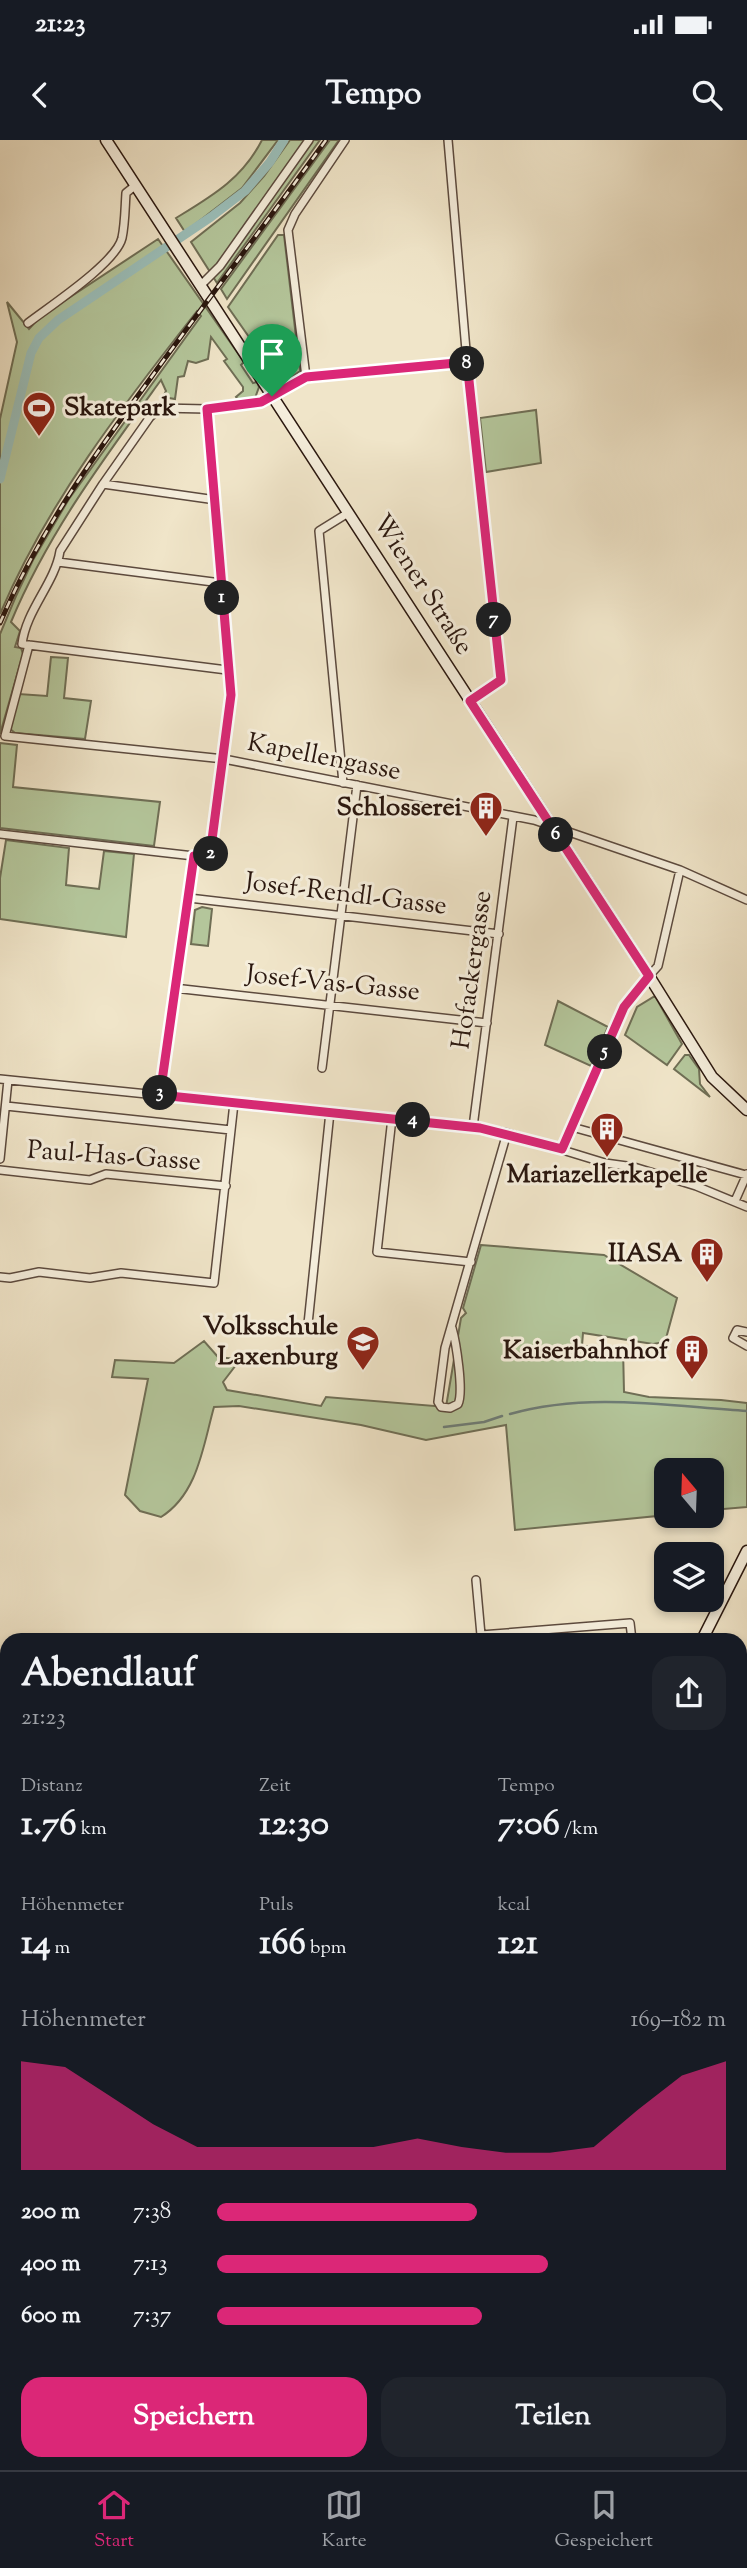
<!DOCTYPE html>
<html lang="de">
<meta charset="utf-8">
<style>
:root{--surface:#171b24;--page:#20242c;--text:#f1f3f6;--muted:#9ea1a6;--line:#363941;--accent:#db2777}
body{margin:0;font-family:"Sorts Mill Goudy",serif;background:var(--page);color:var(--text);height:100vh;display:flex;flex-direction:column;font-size:26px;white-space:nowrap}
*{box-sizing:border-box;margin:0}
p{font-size:23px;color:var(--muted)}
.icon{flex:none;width:38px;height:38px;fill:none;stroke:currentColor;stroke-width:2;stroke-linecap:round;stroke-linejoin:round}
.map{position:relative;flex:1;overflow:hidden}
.drawer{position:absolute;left:0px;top:1493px;width:747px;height:838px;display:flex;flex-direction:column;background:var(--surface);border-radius:21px 21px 0 0;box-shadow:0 4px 10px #0003}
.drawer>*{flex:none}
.needle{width:46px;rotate:341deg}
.tools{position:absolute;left:654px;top:1318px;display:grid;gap:14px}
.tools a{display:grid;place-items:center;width:70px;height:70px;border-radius:14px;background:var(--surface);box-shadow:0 4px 10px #0003;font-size:35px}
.pin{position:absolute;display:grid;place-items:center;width:60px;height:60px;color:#fff;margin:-72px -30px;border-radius:50% 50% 50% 0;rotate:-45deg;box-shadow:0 0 7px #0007}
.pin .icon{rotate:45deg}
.km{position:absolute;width:35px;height:35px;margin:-18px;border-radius:50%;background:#222;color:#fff;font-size:19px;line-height:35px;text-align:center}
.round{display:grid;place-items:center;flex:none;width:74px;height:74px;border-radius:21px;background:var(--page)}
.overview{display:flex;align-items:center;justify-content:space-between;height:119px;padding:0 21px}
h1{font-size:38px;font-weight:700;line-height:52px}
.figures{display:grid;grid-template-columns:repeat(3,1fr);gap:10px;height:119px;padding:7px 21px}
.figures div{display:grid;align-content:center}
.figures b{font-size:35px;font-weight:700}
.figures small{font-size:19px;font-weight:400}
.figures p{font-size:19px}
.chart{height:196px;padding:14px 21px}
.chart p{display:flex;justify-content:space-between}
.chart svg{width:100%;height:126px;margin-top:7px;fill:var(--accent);opacity:.7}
.cta{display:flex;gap:14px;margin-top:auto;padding:14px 21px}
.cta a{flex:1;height:80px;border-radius:21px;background:var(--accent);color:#fff;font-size:28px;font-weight:700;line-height:80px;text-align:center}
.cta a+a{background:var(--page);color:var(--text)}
ul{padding:0 21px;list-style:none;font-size:23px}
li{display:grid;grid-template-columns:112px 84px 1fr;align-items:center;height:52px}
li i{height:18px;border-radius:9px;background:var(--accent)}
.status{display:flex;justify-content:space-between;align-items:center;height:49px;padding:0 35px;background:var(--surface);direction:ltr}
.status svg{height:19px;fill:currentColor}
header{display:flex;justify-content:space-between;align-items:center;height:91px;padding:0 21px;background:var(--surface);font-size:32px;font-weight:700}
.menu{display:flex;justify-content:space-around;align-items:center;height:98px;border-top:2px solid var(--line);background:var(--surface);font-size:19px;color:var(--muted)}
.menu a{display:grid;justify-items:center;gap:4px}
.menu .active{color:var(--accent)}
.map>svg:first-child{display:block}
.green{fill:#b4c69b;stroke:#6f6e55;stroke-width:2}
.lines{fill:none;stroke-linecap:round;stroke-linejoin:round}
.stream{stroke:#6e7c76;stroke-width:2.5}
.canal{stroke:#9bbfba;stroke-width:9}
.minor-casing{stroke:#5c4a3e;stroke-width:10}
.secondary-casing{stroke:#2a170f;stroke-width:13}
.minor{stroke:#f5eedc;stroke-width:7}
.secondary{stroke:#f5eedc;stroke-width:10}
.rail-casing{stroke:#2a170f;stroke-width:5}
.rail{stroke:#f5eedc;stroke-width:2.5;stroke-dasharray:8;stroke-linecap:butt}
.route-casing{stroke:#fff;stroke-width:14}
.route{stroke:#db2777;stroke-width:9}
.labels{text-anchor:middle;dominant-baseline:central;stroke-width:6;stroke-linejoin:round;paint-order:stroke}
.poi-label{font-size:26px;font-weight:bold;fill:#2a170f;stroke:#f5eedc;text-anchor:end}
.street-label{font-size:26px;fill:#2a170f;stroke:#f5eedc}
</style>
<div class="status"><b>21:23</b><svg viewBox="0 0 49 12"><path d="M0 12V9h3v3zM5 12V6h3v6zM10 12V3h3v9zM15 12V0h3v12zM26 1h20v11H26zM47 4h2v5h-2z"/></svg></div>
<header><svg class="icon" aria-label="back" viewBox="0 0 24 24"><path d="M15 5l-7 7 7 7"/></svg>Tempo<svg class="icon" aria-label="search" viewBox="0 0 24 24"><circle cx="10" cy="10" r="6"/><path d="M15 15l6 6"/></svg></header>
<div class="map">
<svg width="747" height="2330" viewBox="0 0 747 2330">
<rect width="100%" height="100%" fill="#f0e5c9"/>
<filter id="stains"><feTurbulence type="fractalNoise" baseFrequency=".00286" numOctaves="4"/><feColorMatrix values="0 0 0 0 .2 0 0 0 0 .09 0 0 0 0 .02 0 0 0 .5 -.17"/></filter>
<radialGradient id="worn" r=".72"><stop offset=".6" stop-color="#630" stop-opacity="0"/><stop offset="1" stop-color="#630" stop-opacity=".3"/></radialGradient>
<!-- green -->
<path class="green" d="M262,0H278L242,48L185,92L176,78C212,56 242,39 262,0Z
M290,0H320L217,143L191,102L240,63L264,36Z
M330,0H339L227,159L221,149Z
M278,95H284L300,231L282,244L228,167Z
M158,99L244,222L241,225L253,243L257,242L259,247L255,258L239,261L236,257L243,251V247L224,221L227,219L211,197L208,219L196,223L188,221L184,236L178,237L175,259L163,257L166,251L161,240C105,317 48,393 11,482L20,491L15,507L21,508L23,514L0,594V494L16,456L33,420L69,359L201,176L197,171C123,265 47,363 0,474V279L17,202L7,162L29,189L40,177Z
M536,270L541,323L486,332L480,278Z
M51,517L68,518L64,558L91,561L85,599L15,593L9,588L19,554L47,556Z
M0,603L17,605L13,647L160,662L154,706L0,688Z
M6,700L69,708L66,745L99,749L104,711L134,714L126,797L0,779V738Z
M202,767L212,769L208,806L191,804L195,770Z
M655,856L682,904L667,925L625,895L637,867Z
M558,861L608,887L591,926L545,905Z
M685,915H689L699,929L700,944L710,957L674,929Z
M481,1105L604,1115L677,1158L665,1202L653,1204L583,1193L582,1206L623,1207L624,1252L649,1257L721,1260L747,1263V1367L712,1370V1330H667V1375L515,1390L506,1285L426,1300L361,1285L239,1266L214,1267C203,1306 198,1354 161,1377L140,1371L125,1355L148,1239L112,1237L115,1220L174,1223L204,1201L218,1217L235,1219L236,1225L223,1242L227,1250L321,1266L326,1257L446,1267L461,1178L466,1173L463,1168Z
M740,1839H747V1867L740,1868Z
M747,2166V2197L740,2199V2167Z
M0,2230H7V2321L0,2322Z
M268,2324H494L493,2330H262Z"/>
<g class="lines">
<!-- stream -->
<path class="stream" d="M510,1274C588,1252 668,1266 747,1271
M444,1287L484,1282L502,1276
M740,1548H747
M740,1863H747
M740,2193L747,2192
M283,2330L289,2324
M465,2330L466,2324"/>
<!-- canal -->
<path class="canal" d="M0,339L31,213L39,198L58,180L211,77L245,51L270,22L284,0"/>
<defs>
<path id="minor" d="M448,0L467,222L501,540L470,561
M201,145L220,126L309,0
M28,183C50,166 116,123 122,98C125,84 125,68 126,53L136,45
M467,222L306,237L261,262L249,264L207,269L160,268L150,277L103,344L60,411C55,443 26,470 22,504L29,505L5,596L224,619L534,680L680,730L747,760
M306,237L288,90L295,74L345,0
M103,344L216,360
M58,422L221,443
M29,505L227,530
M343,643L319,391L348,373
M0,694L194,716
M189,758L499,794
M174,848L487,883
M322,928L357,645
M0,939L480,988L507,993L605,1023L634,1027L696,1046L747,1067
M160,955L194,716L210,715L231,555L207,269
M6,966L231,990
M392,978L377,1112L471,1122
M473,987L513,677
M572,987L746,1035
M562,1009L624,867L632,855L658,826L680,730
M0,1019L8,940
M0,1030L90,1040L106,1034L226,1046
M735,1061L747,1034
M0,1137L10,1138L39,1132L90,1138L121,1133L214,1143L234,963
M308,1184L330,972
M452,1188C456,1202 464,1252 458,1264L450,1268L441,1267L438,1262L445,1208L507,993
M747,1192L737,1190L733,1198L747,1206
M476,1440L481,1495L630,1483L632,1500
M0,1846L7,1845
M0,1933L7,1932
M0,1976L7,1975
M485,2330L486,2324"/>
<path id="secondary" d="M106,0L649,836L712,937L747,970
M702,1500L747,1411
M740,1534H747"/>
</defs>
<!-- minor casing -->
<use href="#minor" class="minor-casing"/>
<!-- secondary casing -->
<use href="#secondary" class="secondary-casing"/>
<!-- minor -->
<use href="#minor" class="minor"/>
<!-- secondary -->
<use href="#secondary" class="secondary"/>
<defs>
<path id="rail" d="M0,483C38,394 93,317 150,239C208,159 268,81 326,0"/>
</defs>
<!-- rail casing -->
<use href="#rail" class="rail-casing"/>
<!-- rail -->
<use href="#rail" class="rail"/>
</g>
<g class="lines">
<defs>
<path id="route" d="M467,222L501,540L470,561L649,836L624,867L562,1009L480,988L160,955L194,716L210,715L231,555L207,269L261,262L306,237Z"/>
</defs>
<!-- route casing -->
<use href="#route" class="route-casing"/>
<!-- route -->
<use href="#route" class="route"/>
</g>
<!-- icons -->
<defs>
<symbol id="stadium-pin" viewBox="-11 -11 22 30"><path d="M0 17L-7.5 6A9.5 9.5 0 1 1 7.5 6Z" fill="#8f2418" stroke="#f5eedc"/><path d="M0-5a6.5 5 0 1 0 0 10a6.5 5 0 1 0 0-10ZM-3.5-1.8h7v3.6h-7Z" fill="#fff"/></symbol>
<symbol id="building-pin" viewBox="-11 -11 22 30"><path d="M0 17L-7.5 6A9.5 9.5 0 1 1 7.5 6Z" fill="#8f2418" stroke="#f5eedc"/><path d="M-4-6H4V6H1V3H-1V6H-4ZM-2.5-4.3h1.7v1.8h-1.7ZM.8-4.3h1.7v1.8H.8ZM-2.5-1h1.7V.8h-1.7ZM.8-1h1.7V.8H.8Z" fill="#fff"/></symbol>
<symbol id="school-pin" viewBox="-11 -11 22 30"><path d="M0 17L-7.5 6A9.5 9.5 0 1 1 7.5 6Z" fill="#8f2418" stroke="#f5eedc"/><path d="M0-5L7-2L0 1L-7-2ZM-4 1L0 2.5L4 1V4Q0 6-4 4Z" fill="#fff"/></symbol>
</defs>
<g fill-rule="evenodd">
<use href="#stadium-pin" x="20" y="249" width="38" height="52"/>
<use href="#building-pin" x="467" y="649" width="38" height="52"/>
<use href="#building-pin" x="588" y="970" width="38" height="52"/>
<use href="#building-pin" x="688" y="1095" width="38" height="52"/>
<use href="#school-pin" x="344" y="1183" width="38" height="52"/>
<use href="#building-pin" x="673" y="1192" width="38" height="52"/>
</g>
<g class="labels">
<!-- poi labels -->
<g class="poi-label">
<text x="64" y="268" text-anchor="start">Skatepark</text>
<text x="462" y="668">Schlosserei</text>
<text x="607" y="1035" text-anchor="middle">Mariazellerkapelle</text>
<text x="682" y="1114">IIASA</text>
<text x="338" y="1187">Volksschule<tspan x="338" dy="30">Laxenburg</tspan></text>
<text x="668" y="1211">Kaiserbahnhof</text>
</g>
<!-- street labels -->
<g class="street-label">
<text transform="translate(422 445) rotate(57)">Wiener Straße</text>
<text transform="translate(324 618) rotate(11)">Kapellengasse</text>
<text transform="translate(346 755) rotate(7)">Josef-Rendl-Gasse</text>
<text transform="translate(473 830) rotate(-82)">Hofackergasse</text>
<text transform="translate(333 844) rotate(6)">Josef-Vas-Gasse</text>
<text transform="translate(114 1017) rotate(4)">Paul-Has-Gasse</text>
</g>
</g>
<rect width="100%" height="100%" filter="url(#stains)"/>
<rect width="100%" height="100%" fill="url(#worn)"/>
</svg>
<div class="tools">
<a><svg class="needle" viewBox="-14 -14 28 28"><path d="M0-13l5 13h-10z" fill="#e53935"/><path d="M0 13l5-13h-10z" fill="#9ea1a6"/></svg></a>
<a><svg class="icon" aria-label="layers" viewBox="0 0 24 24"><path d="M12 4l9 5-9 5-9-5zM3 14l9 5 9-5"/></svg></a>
</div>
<div class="pin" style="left:272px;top:256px;background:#1e9e55"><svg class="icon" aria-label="arrive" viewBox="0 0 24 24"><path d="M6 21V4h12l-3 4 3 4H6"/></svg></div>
<b class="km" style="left:222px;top:458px">1</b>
<b class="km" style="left:211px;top:714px">2</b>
<b class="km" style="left:160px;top:953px">3</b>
<b class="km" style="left:413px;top:980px">4</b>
<b class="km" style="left:605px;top:912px">5</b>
<b class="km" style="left:556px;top:695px">6</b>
<b class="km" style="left:494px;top:480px">7</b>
<b class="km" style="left:467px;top:224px">8</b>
<section class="drawer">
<div class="overview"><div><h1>Abendlauf</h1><p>21:23</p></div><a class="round"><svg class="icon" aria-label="share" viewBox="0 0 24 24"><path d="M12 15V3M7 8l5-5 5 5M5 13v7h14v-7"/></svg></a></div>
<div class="figures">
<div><p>Distanz</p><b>1.76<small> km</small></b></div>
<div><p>Zeit</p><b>12:30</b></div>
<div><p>Tempo</p><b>7:06<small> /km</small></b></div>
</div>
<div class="figures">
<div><p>Höhenmeter</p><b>14<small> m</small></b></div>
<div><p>Puls</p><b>166<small> bpm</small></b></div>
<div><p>kcal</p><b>121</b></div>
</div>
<div class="chart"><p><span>Höhenmeter</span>169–182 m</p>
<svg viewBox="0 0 160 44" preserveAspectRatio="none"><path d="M0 44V6L10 8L20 18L30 28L40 36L50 36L60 36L70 36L80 36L90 33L100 36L110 38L120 38L130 36L140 23L150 11L160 6V44z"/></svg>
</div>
<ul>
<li><b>200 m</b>7:38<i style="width:51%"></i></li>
<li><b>400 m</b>7:13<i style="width:65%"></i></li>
<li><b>600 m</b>7:37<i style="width:52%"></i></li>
</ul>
<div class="cta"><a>Speichern</a><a>Teilen</a></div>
</section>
</div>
<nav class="menu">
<a class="active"><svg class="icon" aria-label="home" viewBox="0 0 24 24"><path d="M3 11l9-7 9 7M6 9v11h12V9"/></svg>Start</a>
<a><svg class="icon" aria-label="map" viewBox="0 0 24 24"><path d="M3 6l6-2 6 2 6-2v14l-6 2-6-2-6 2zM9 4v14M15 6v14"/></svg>Karte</a>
<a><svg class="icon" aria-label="saved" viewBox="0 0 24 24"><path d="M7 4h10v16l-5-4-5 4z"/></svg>Gespeichert</a>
</nav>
